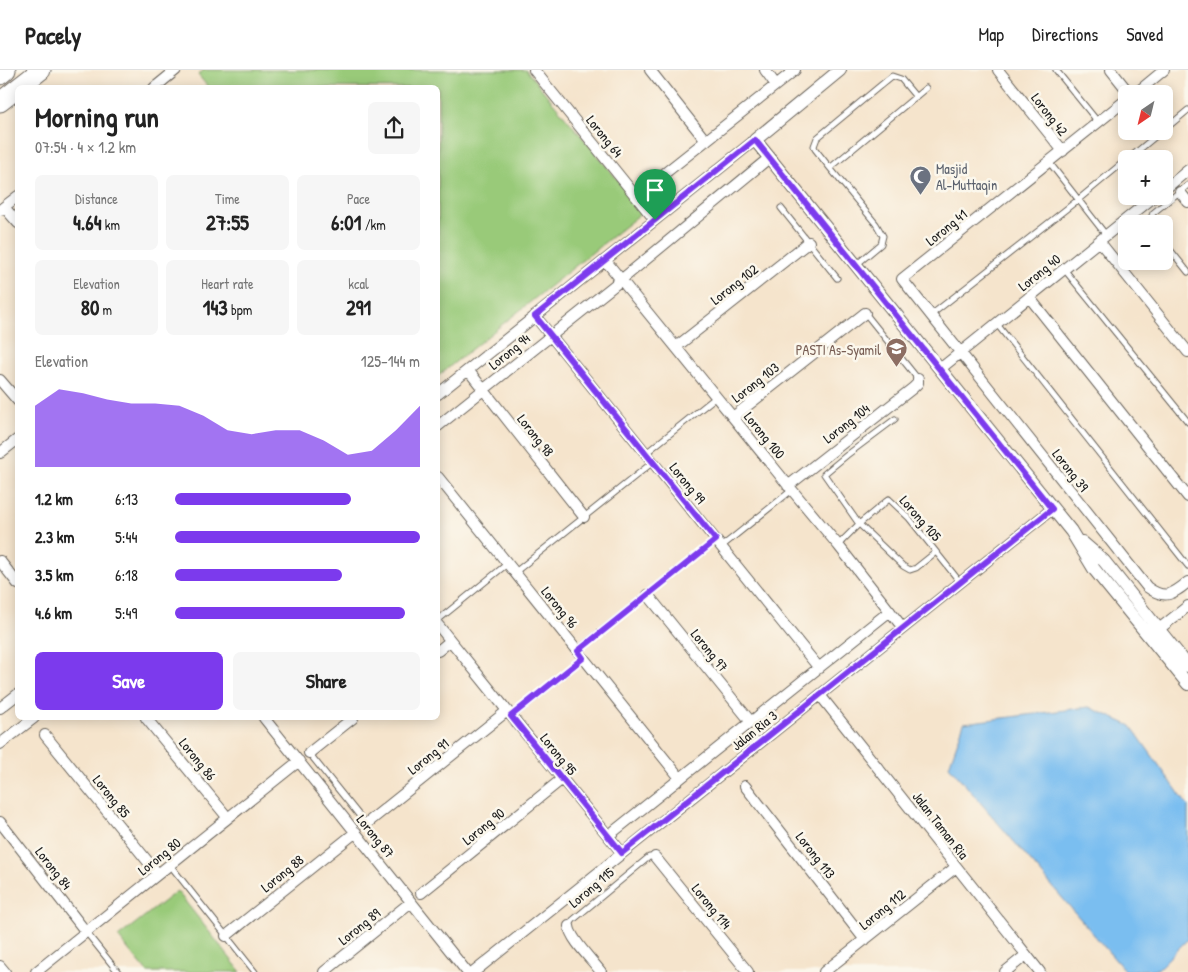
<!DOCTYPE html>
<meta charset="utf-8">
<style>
:root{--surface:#fff;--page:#f6f6f6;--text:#222;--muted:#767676;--line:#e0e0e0;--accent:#7c3aed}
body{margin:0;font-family:"Patrick Hand",sans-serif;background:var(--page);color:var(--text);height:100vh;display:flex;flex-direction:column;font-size:19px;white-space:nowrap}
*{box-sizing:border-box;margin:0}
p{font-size:16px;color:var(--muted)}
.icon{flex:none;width:28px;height:28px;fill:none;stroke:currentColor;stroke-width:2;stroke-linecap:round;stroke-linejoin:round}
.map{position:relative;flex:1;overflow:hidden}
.sheet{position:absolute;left:15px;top:15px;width:425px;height:635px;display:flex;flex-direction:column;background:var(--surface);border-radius:8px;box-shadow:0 2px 12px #0003}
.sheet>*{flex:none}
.needle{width:32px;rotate:215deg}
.controls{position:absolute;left:1118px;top:15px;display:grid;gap:10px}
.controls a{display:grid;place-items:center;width:55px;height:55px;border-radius:8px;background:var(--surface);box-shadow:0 2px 12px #0003;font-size:25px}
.pin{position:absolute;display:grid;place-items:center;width:42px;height:42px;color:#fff;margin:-51px -21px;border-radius:50% 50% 50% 0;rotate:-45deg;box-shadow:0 0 5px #0007}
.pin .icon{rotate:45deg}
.round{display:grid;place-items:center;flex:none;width:52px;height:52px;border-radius:8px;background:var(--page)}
.overview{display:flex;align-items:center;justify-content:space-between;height:85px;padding:0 20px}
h1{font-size:28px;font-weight:800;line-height:38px}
.stats{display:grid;grid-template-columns:repeat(3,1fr);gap:8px;height:85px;padding:5px 20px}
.stats div{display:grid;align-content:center;border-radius:8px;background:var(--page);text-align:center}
.stats b{font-size:21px;font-weight:800}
.stats small{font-size:14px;font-weight:400}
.stats p{font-size:14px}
.chart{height:140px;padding:10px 20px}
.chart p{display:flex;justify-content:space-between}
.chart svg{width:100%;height:90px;margin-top:5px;fill:var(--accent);opacity:.7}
.cta{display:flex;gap:10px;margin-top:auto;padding:10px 20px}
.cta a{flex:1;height:58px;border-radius:8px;background:var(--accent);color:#fff;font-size:20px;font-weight:800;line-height:58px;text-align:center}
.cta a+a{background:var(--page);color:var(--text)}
ul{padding:0 20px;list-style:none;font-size:16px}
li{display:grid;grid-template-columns:80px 60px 1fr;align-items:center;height:38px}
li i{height:12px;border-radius:6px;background:var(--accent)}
header{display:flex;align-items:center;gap:30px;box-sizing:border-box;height:70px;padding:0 25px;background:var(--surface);border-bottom:1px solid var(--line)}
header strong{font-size:24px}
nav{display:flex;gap:28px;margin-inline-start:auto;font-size:18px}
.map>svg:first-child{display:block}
.green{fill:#99ca79;stroke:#5a734a}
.water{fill:#7abef0;stroke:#4b6d86}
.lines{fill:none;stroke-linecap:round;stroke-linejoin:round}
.service-casing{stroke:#68625a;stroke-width:7}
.minor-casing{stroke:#68625a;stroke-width:12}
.tertiary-casing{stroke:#68625a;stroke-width:14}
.motorway-casing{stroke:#68625a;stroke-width:21}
.service{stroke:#fff;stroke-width:5}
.minor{stroke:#fff;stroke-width:10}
.tertiary{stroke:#fff;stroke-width:12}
.motorway{stroke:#fff;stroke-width:19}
.route-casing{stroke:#fff;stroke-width:10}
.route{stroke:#7c3aed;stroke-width:6}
.labels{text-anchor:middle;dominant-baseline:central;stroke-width:5;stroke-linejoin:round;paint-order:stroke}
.street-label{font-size:14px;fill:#1c1c1c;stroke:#fbf7ec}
.worship-label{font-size:14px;fill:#5b616d;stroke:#fbf7ec;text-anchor:start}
.education-label{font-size:14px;fill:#785e54;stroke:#fbf7ec;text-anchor:end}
</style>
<header>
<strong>Pacely</strong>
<nav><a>Map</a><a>Directions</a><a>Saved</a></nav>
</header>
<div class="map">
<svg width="1188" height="902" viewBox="0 0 1188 902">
<rect width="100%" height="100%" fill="#fbf7ec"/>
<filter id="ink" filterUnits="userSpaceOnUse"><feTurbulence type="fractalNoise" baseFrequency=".02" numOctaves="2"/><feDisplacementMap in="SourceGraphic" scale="10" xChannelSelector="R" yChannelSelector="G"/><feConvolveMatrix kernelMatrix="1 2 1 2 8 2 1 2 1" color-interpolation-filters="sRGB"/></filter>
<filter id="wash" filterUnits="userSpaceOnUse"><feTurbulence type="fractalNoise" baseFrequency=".0096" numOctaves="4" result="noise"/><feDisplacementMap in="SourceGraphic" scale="20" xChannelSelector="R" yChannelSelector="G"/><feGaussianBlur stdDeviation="1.12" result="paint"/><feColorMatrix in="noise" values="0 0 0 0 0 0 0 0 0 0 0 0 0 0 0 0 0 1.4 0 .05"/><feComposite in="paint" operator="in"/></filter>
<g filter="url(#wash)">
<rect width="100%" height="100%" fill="#f5e4cc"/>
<!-- green -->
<path class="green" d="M204,0H526L644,141L438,306V18L208,17L198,5Z
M177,821L241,902H147L118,867Z"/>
<!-- water -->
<path class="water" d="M1089,637L1131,656L1188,736V869L1158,899L1125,901L949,696L964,653Z"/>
</g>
<g filter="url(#ink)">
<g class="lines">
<defs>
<path id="service" d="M1056,0L1098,52
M1164,60L1188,40
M1128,89L1162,61
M1049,92L1106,165
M830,98L815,79L814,76L817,68L892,6L901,9L916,27
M781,138L837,208
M1151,154L1150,151L1153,143L1188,115
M1164,172L1188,202
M856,195L881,174L883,166L876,154L830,98L926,18
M1064,199L1188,352
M865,243L918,309
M931,245L1079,129L1126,90
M996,253L1188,496
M895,349L847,385L824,404L859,454L903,496L910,500L916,498L936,482
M646,383L716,327
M838,475L859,454L889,429L909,448L960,512
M721,477L792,420
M514,503L653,392
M438,550L507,494
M578,580L716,470
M512,646L583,588
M309,683L366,754
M170,795L255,902
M569,856L573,850L649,787H655
M86,862L118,902"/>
<path id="minor" d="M534,0L655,150
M650,0L706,71
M765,0L776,15
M998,0L1063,81
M1111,0L1130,24
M154,18L176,0
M1135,24L1164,0
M1126,30L902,209L1147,517C1165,530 1172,525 1188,512
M1164,120L1188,100
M1180,122L1188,132
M636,126L795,0
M4,137L18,153
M0,140L18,126
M1099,171L1188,282
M605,190L792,420L838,475L903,558
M1029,227L1188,427
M535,246L819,598
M676,277L809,172
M940,299L1155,126
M468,300L584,447
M0,310L18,331
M438,324L755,70
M733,347L865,243
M438,356L621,210L769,88
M0,383L18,369
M438,407L680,708
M788,416L913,318L918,313V309
M0,491L18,514
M648,525L751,652
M438,555L622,783
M1154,563L1188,536
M438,581L450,571
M820,625L1040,902
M0,638L18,624
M146,648L228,748
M264,648L467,902
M45,665L158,804
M0,674L34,648
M309,683L353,648
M745,716L865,870
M0,752L86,862
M366,754L507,641
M608,766L890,541
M655,787L748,902
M421,823L562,709
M569,856C570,869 593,891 601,902
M226,866L356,762
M0,896L5,902
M36,902L299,691
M324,902L411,832
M474,902L1052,439
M824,902L956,797
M1005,902L1026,885"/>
<path id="tertiary" d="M840,0L755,70L1071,461L1094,499L1188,614
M1082,472L1104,491L1188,596"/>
<path id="motorway" d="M0,5L6,0
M18,18L41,0
M0,32L18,18"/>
</defs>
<!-- service casing -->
<use href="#service" class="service-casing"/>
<!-- minor casing -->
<use href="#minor" class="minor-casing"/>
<!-- tertiary casing -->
<use href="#tertiary" class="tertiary-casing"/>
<!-- motorway casing -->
<use href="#motorway" class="motorway-casing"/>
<!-- service -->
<use href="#service" class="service"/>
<!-- minor -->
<use href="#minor" class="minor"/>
<!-- tertiary -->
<use href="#tertiary" class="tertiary"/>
<!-- motorway -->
<use href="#motorway" class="motorway"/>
</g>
</g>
<g class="lines" filter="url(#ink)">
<defs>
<path id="route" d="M755,70L1052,439L622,783L511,646L583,588L578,581L716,470L535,246Z"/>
</defs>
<!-- route casing -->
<use href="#route" class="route-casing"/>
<!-- route -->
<use href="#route" class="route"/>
</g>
<!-- icons -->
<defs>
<symbol id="mosque-pin" viewBox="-11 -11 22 30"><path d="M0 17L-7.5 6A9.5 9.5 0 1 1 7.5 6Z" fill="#6b7280" stroke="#fbf7ec"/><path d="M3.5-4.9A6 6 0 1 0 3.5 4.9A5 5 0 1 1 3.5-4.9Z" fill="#fff"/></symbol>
<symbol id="school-pin" viewBox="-11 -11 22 30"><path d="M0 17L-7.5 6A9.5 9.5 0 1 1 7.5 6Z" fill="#8d6e63" stroke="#fbf7ec"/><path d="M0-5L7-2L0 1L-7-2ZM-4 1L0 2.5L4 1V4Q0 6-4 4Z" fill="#fff"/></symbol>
</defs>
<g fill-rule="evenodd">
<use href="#mosque-pin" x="908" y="94" width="25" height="34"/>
<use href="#school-pin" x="884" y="266" width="25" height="34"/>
</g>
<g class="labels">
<!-- street labels -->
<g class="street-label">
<text transform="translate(1050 44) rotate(52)">Lorong 42</text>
<text transform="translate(605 66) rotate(51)">Lorong 64</text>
<text transform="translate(946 157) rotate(-39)">Lorong 41</text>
<text transform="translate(1039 202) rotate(-39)">Lorong 40</text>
<text transform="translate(734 214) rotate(-38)">Lorong 102</text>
<text transform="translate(509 281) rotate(-39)">Lorong 94</text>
<text transform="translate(755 312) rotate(-38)">Lorong 103</text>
<text transform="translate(846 353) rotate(-38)">Lorong 104</text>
<text transform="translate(536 365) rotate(52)">Lorong 98</text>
<text transform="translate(765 365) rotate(51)">Lorong 100</text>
<text transform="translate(1071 400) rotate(52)">Lorong 39</text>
<text transform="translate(688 413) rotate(51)">Lorong 99</text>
<text transform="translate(921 448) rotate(49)">Lorong 105</text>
<text transform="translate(560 537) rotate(51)">Lorong 96</text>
<text transform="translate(710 580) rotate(51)">Lorong 97</text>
<text transform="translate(754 660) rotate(-39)">Jalan Ria 3</text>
<text transform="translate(559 684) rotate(51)">Lorong 95</text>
<text transform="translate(428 686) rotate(-39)">Lorong 91</text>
<text transform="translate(198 689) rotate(51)">Lorong 86</text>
<text transform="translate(112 726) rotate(51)">Lorong 85</text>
<text transform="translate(941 755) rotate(52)">Jalan Taman Ria</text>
<text transform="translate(483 756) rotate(-39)">Lorong 90</text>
<text transform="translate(376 766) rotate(51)">Lorong 87</text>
<text transform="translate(816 785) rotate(52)">Lorong 113</text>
<text transform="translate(159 786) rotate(-39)">Lorong 80</text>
<text transform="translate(54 798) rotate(52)">Lorong 84</text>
<text transform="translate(282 803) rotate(-39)">Lorong 88</text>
<text transform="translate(591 817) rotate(-40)">Lorong 115</text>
<text transform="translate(712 836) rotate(51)">Lorong 114</text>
<text transform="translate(882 839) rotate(-39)">Lorong 112</text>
<text transform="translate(359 856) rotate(-39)">Lorong 89</text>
</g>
<!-- worship labels -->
<g class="worship-label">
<text x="936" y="98">Masjid<tspan x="936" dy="16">Al-Muttaqin</tspan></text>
</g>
<!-- education labels -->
<g class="education-label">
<text x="881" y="279">PASTI As-Syamil</text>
</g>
</g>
</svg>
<div class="controls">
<a><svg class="needle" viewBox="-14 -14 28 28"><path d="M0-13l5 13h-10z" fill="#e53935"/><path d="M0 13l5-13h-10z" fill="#767676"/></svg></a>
<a>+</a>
<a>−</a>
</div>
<div class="pin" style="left:655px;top:150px;background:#1e9e55"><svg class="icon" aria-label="arrive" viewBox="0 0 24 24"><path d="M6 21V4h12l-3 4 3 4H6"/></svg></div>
<section class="sheet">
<div class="overview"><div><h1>Morning run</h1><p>07:54 · 4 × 1.2 km</p></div><a class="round"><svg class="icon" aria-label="share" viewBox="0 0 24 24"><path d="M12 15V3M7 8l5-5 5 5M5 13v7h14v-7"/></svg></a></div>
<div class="stats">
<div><p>Distance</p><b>4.64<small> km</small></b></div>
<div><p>Time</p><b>27:55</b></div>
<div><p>Pace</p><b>6:01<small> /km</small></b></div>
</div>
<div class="stats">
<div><p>Elevation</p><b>80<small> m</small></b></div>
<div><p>Heart rate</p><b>143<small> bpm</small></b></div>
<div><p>kcal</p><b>291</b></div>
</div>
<div class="chart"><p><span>Elevation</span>125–144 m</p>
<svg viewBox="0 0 160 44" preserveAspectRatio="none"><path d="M0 44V14L10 6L20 8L30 11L40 13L50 13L60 14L70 19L80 26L90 28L100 26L110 26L120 31L130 38L140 36L150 26L160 14V44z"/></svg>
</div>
<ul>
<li><b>1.2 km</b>6:13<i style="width:72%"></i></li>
<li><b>2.3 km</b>5:44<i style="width:100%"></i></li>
<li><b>3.5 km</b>6:18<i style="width:68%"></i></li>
<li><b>4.6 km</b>5:49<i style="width:94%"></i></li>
</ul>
<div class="cta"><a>Save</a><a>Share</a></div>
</section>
</div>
